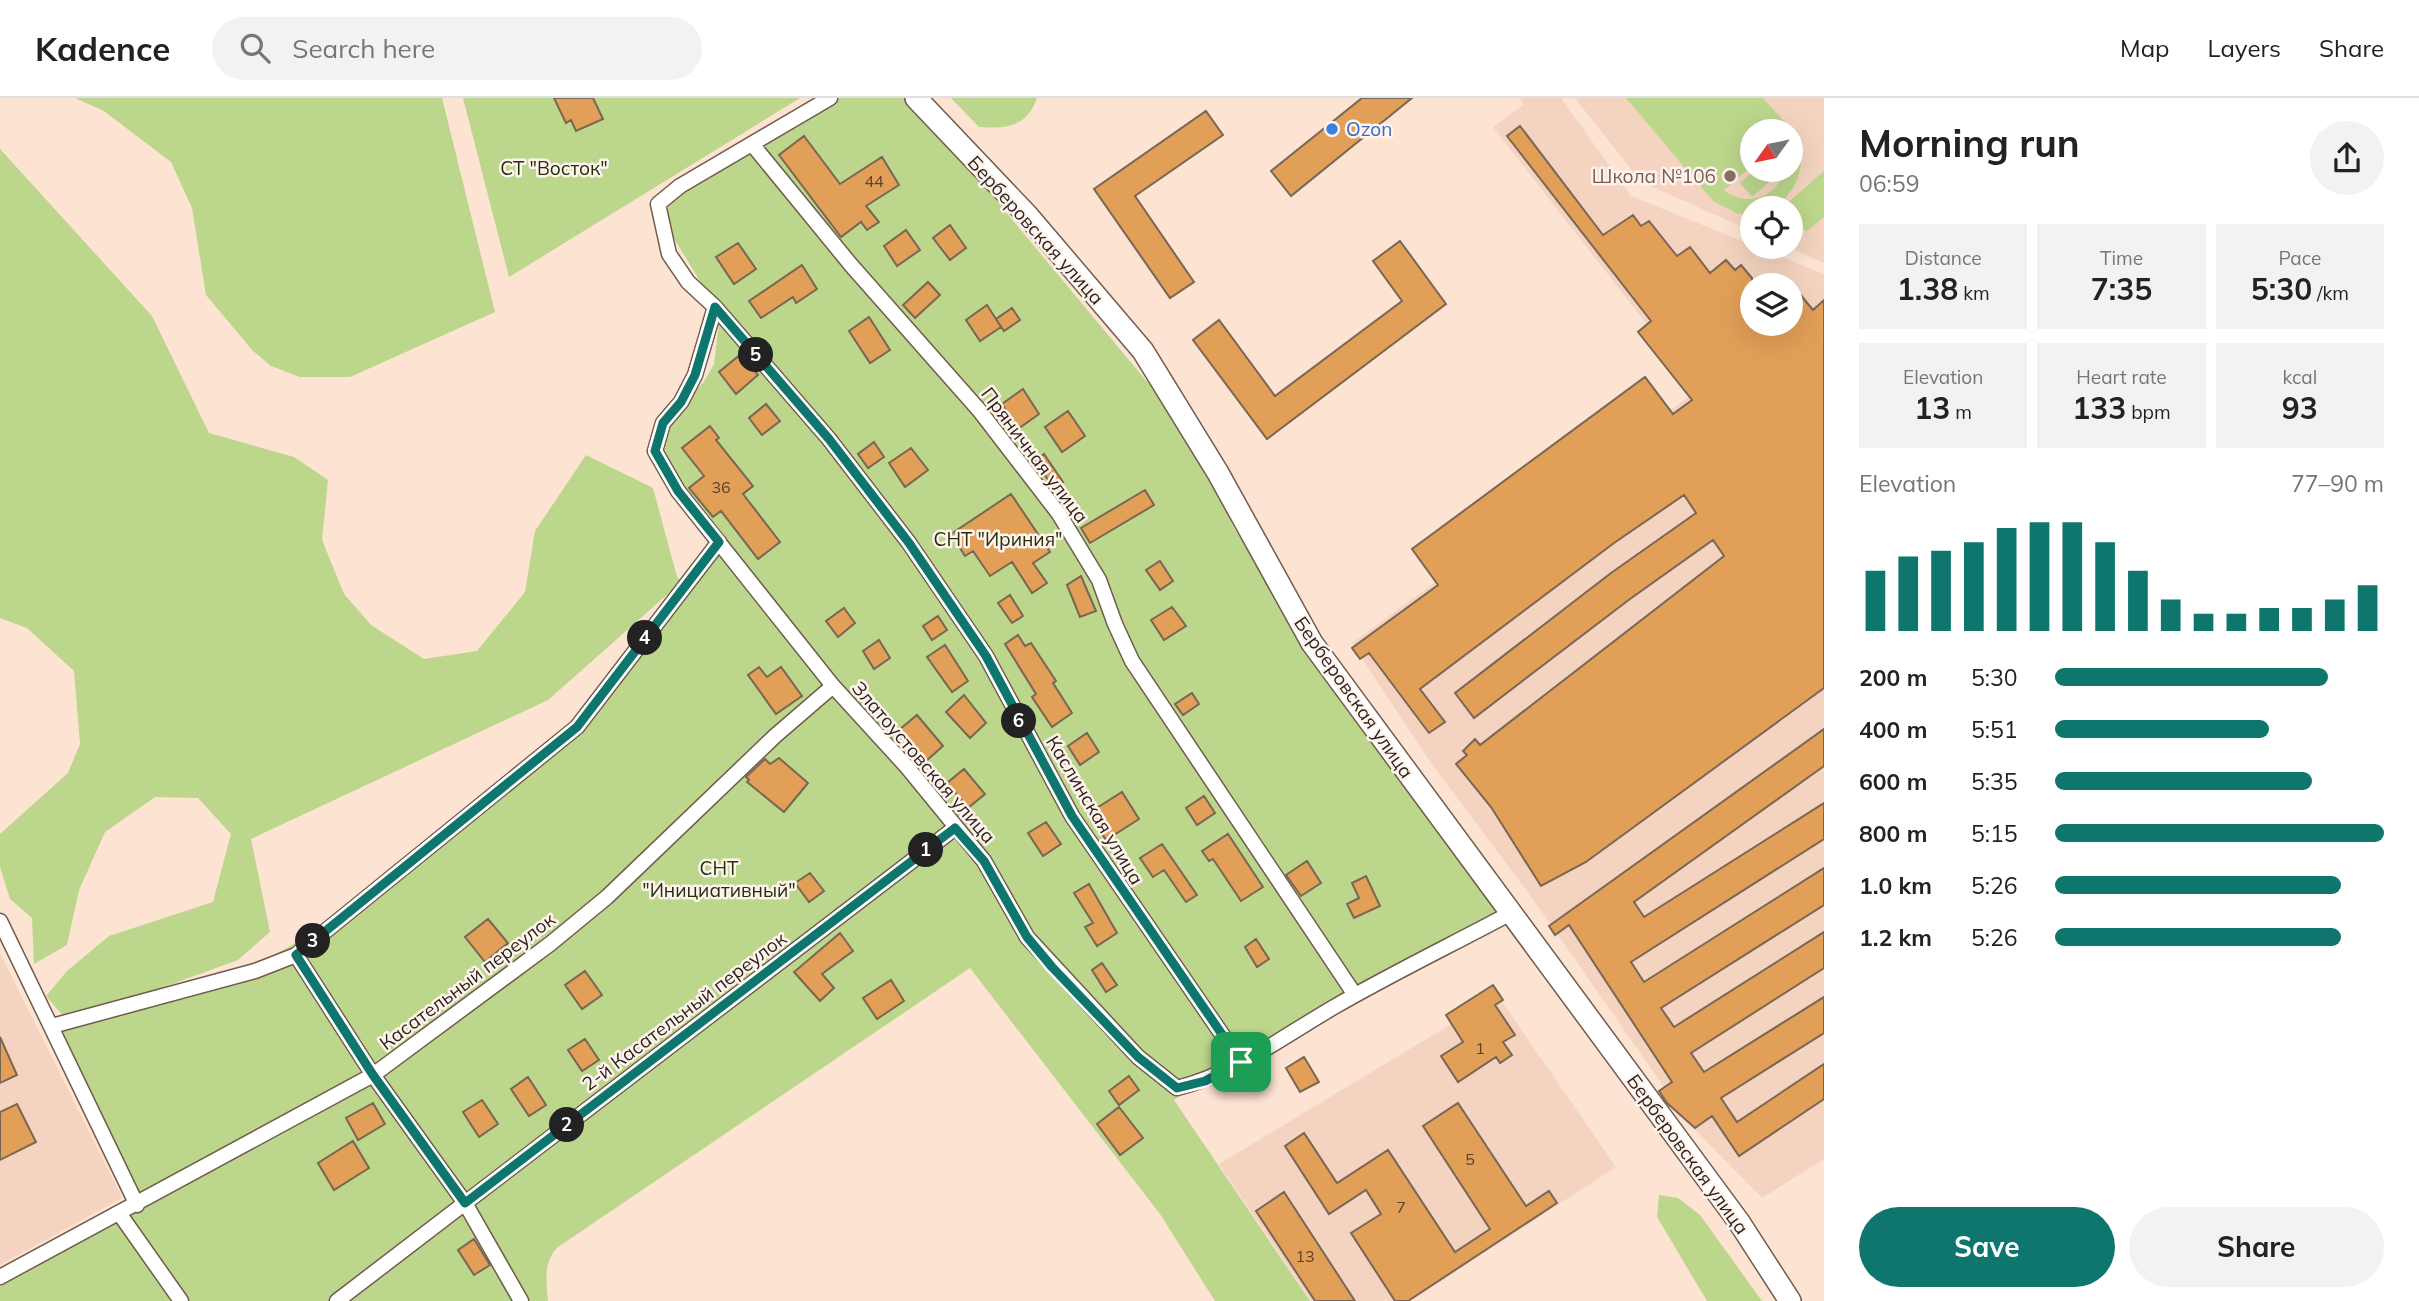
<!DOCTYPE html>
<meta charset="utf-8">
<style>
:root{--surface:#fff;--page:#f2f2f2;--text:#222;--muted:#767676;--line:#e0e0e0;--accent:#0f766e}
body{margin:0;font-family:Mulish,sans-serif;background:var(--page);color:var(--text);height:100vh;display:flex;flex-direction:column;font-size:26px;white-space:nowrap}
*{box-sizing:border-box;margin:0}
p{font-size:23px;color:var(--muted)}
.icon{flex:none;width:38px;height:38px;fill:none;stroke:currentColor;stroke-width:2;stroke-linecap:round;stroke-linejoin:round}
.map{position:relative;flex:1;overflow:hidden}
.panel{display:flex;flex-direction:column;background:var(--surface);width:595px}
.panel>*{flex:none}
.needle{width:46px;rotate:237deg}
.controls{position:absolute;left:1740px;top:21px;display:grid;gap:14px}
.controls a{display:grid;place-items:center;width:63px;height:63px;border-radius:50%;background:var(--surface);box-shadow:0 7px 28px #0002;font-size:35px}
.pin{position:absolute;display:grid;place-items:center;width:60px;height:60px;color:#fff;margin:-30px;border-radius:14px;box-shadow:0 4px 10px #0006}
.km{position:absolute;width:35px;height:35px;margin:-18px;border-radius:50%;background:#222;color:#fff;font-size:19px;line-height:35px;text-align:center}
.round{display:grid;place-items:center;flex:none;width:74px;height:74px;border-radius:37px;background:var(--page)}
.overview{display:flex;align-items:center;justify-content:space-between;height:119px;padding:0 35px}
h1{font-size:38px;font-weight:700;line-height:52px}
.figures{display:grid;grid-template-columns:repeat(3,1fr);gap:10px;height:119px;padding:7px 35px}
.figures div{display:grid;align-content:center;border-radius:0px;background:var(--page);text-align:center}
.figures b{font-size:30px;font-weight:700}
.figures small{font-size:19px;font-weight:400}
.figures p{font-size:19px}
.chart{height:196px;padding:14px 35px}
.chart p{display:flex;justify-content:space-between}
.chart svg{width:100%;height:126px;margin-top:7px;stroke:var(--accent);stroke-width:6}
.action{display:flex;gap:14px;margin-top:auto;padding:14px 35px}
.action a{flex:1;height:80px;border-radius:42px;background:var(--accent);color:#fff;font-size:28px;font-weight:700;line-height:80px;text-align:center}
.action a+a{background:var(--page);color:var(--text)}
ul{padding:0 35px;list-style:none;font-size:23px}
li{display:grid;grid-template-columns:112px 84px 1fr;align-items:center;height:52px}
li i{height:18px;border-radius:9px;background:var(--accent)}
header{display:flex;align-items:center;gap:42px;box-sizing:border-box;height:98px;padding:0 35px;background:var(--surface);border-bottom:2px solid var(--line)}
header strong{font-size:33px}
nav{display:flex;gap:38px;margin-inline-start:auto;font-size:24px}
.search{width:490px;height:63px;background:var(--page);display:flex;align-items:center;gap:18px;box-sizing:border-box;padding:0 24px;border-radius:38px;color:var(--muted);font-size:26px}
main{display:flex;flex:1;min-height:0}
.map>svg:first-child{display:block}
.built{fill:#f4d4c0;fill-rule:evenodd}
.green{fill:#bcd68c;fill-rule:evenodd}
.building{fill:#e29f57;stroke:#796654;stroke-width:2}
.lines{fill:none;stroke-linecap:round;stroke-linejoin:round}
.street-casing{stroke:#715b4d;stroke-width:17}
.secondary-casing{stroke:#715b4d;stroke-width:24}
.street{stroke:#fff;stroke-width:14}
.secondary{stroke:#fff;stroke-width:21}
.route-casing{stroke:#fff;stroke-width:14}
.route{stroke:#0f766e;stroke-width:9}
.shop-dot{fill:#3f7fe0;stroke:#fef3ed;stroke-width:2.5}
.education-dot{fill:#8d6e63;stroke:#fef3ed;stroke-width:2.5}
.labels{text-anchor:middle;dominant-baseline:central;stroke-width:5;stroke-linejoin:round;paint-order:stroke}
.number-label{font-size:16px;fill:#5a422c}
.shop-label{font-size:19px;fill:#366cbe;stroke:#fef3ed;text-anchor:start}
.park-label{font-size:19px;fill:#25300b;stroke:#fef3ed}
.education-label{font-size:19px;fill:#785e54;stroke:#fef3ed;text-anchor:end}
.street-label{font-size:19px;fill:#2d231d;stroke:#fef3ed}
</style>
<header>
<strong>Kadence</strong>
<div class="search"><svg class="icon" aria-label="search" viewBox="0 0 24 24"><circle cx="10" cy="10" r="6"/><path d="M15 15l6 6"/></svg>Search here</div>
<nav><a>Map</a><a>Layers</a><a>Share</a></nav>
</header>
<main>
<div class="map">
<svg width="1824" height="1203" viewBox="0 0 1824 1203">
<rect width="100%" height="100%" fill="#fde3d2"/>
<!-- built -->
<path class="built" d="M1520,0H1561L1631,98L1824,176V1061L1762,1100L1691,1028L1535,804L1426,658L1352,545L1698,292L1493,29L1524,7ZM1752,187H1790V226H1752Z
M1575,0H1824V165L1787,149H1790V110H1752V133L1641,84ZM1752,33H1790V72H1752Z
M0,855L122,1100L0,1167Z
M1498,898L1616,1069L1410,1203H1311L1219,1066Z"/>
<!-- green -->
<path class="green" d="M75,0H442L495,214L350,279H300L271,268L253,253L206,197L192,110L171,64L104,13Z
M463,0H800L509,179Z
M837,0H911L1188,333L1234,430L1323,571L1503,814L1199,983L1174,1002L1310,1203H1215L1160,1116L970,870L558,1149C543,1163 546,1185 548,1203H0V1178L130,1108L45,925L64,919L46,898L67,873L109,838L213,804L231,736L198,700L155,699L105,734L79,792L67,847L34,866L32,820L10,801L0,769V736L68,675L80,646L74,573L27,530L0,520V51L152,218L209,335L294,359L328,382L322,442L344,496L371,527L424,561L477,553L525,494L535,433L586,357L653,390L677,479L682,483L718,438L677,382L659,351L660,328L703,285L714,266L719,225L703,188L661,119L674,97ZM678,487L573,625L318,832L257,867L142,897L238,862L270,834L251,741L548,602Z
M951,0H1037C1027,29 1006,31 979,29Z
M1626,0H1763C1773,12 1787,24 1795,38C1809,65 1797,96 1772,110H1752L1750,116H1738L1713,103ZM1752,33H1790V72H1785C1776,100 1747,110 1724,92L1752,68Z
M1755,72L1782,73L1752,99L1740,85Z
M1824,73V119L1806,134L1790,116V110L1784,108Z
M1659,1097L1678,1100L1700,1117L1762,1203H1707L1657,1119Z"/>
<!-- building -->
<path class="building" d="M554,0H593L603,21L576,33L571,22L566,25Z
M1362,0H1412L1291,98L1271,73Z
M1206,13L1223,37L1135,98L1194,184L1170,200L1094,91Z
M1520,28L1603,137L1633,117L1641,128L1649,123L1677,158L1690,149L1710,175L1726,162L1735,172L1741,167L1752,180V226H1790V184L1813,212L1824,202V590L1586,764L1541,788L1491,709L1456,666L1467,657L1463,653L1475,641L1480,647L1724,458L1713,442L1630,501L1474,620L1455,595L1611,475L1696,415L1684,397L1614,445L1420,591L1445,624L1429,635L1369,555L1360,561L1352,550L1438,487L1412,451L1645,279L1673,316L1692,302L1638,234L1651,223L1507,38Z
M804,38L840,86L882,59L899,87L866,108L879,124L867,132L861,124L841,139L779,57Z
M950,127L966,150L950,162L933,140Z
M906,132L920,152L897,168L884,148Z
M1400,143L1446,206L1267,341L1193,242L1219,222L1275,298L1402,203L1373,163Z
M738,145L756,171L734,186L716,159Z
M802,167L817,191L796,205L793,199L761,220L749,203Z
M928,184L940,197L915,220L903,207Z
M987,207L1001,229L980,243L966,222Z
M1012,210L1020,222L1004,233L996,221Z
M869,219L890,252L870,265L849,233Z
M741,256L758,277L736,296L719,274Z
M1023,291L1039,316L1018,331L1002,306Z
M766,306L780,323L762,337L749,320Z
M1068,313L1085,338L1062,354L1045,329Z
M710,328L719,340L716,342L753,388L743,396L780,444L758,461L721,413L713,419L689,390L704,378L682,350Z
M874,344L884,359L868,370L858,356Z
M911,350L928,372L905,389L889,365Z
M1044,356L1063,384L1054,391L1035,362Z
M1145,392L1154,407L1090,445L1081,430Z
M1011,396L1050,454L1033,465L1047,485L1032,495L1012,464L990,478L973,453L965,458L951,436Z
M1160,463L1173,483L1160,492L1146,472Z
M1081,478L1096,513L1080,519L1067,487Z
M1010,497L1023,518L1012,525L998,505Z
M1172,509L1186,528L1164,542L1151,522Z
M844,510L855,525L838,539L826,523Z
M938,518L947,532L932,542L923,528Z
M1018,537L1025,548L1031,545L1056,583L1053,585L1072,615L1052,629L1032,599L1036,596L1005,546Z
M879,542L890,560L874,571L863,553Z
M945,547L968,583L952,594L927,559Z
M759,569L767,579L781,569L802,598L776,616L748,577Z
M1192,595L1199,606L1183,617L1175,606Z
M964,597L986,625L970,640L946,614Z
M917,617L943,648L925,664L899,632Z
M1824,631V668L1634,804L1644,819L1824,705V741L1631,864L1644,884L1824,770V807L1661,910L1674,929L1824,834V870L1691,955L1704,974L1824,899V935L1721,1000L1737,1024L1824,966V1001L1739,1058L1712,1018L1695,1030L1667,1005L1659,993L1672,984L1569,827L1555,837L1549,828Z
M1087,635L1099,654L1080,667L1068,648Z
M779,660L808,685L784,714L747,684L749,682L746,679L765,661L770,666Z
M964,671L985,696L968,710L947,685Z
M1122,694L1139,721L1106,742L1089,715Z
M1204,698L1215,715L1197,727L1186,710Z
M1046,724L1061,746L1043,758L1028,735Z
M1228,736L1263,789L1241,803L1213,761L1209,763L1202,753Z
M1162,746L1197,797L1186,804L1164,772L1153,779L1140,760Z
M1307,763L1321,785L1301,798L1286,777Z
M810,775L824,793L809,804L795,785Z
M1366,778L1380,808L1354,820L1347,806L1359,800L1352,785Z
M1089,786L1117,835L1097,848L1085,829L1093,825L1074,795Z
M488,821L508,845L485,864L465,839Z
M840,835L853,853L822,876L834,890L820,903L794,874Z
M1256,841L1269,861L1257,869L1245,849Z
M1102,865L1117,887L1106,894L1092,872Z
M585,873L602,897L582,911L565,887Z
M891,882L904,903L877,921L863,900Z
M1493,887L1503,902L1495,907L1515,937L1503,944L1512,957L1500,965L1496,959L1458,984L1441,958L1463,944L1446,917Z
M0,939L17,977L0,985Z
M585,941L599,962L582,973L568,952Z
M1304,959L1319,984L1300,994L1286,970Z
M1129,978L1139,992L1119,1007L1109,993Z
M528,979L546,1007L529,1018L511,991Z
M482,1002L498,1026L479,1039L463,1014Z
M373,1005L385,1026L358,1042L346,1020Z
M1458,1005L1526,1108L1549,1093L1557,1105L1408,1203H1395L1351,1135L1381,1116L1366,1092L1329,1116L1285,1048L1304,1035L1337,1085L1388,1052L1455,1154L1490,1131L1423,1028Z
M17,1006L36,1044L0,1062V1014Z
M1119,1009L1143,1040L1120,1057L1097,1026Z
M353,1043L369,1070L334,1092L318,1065Z
M1284,1094L1355,1203H1315L1256,1113Z
M474,1141L490,1167L474,1177L458,1152Z"/>
<g class="lines">
<defs>
<path id="street" d="M830,0L680,88L658,106L669,156L688,184L715,209L829,341L909,445L986,558L1072,718L1241,964
M752,46L851,167L979,312L1059,416L1099,482L1115,526L1132,563L1355,897
M715,209L695,277L681,304L663,325L655,353L678,393L833,588L907,669L984,763L1027,839L1138,959L1177,990C1234,976 1284,938 1334,909C1391,876 1451,847 1509,816
M0,823L137,1107
M296,857L373,977L465,1105L521,1203
M52,928L255,873L296,857L577,629L719,444
M119,1115L181,1203
M0,1179L373,977L550,846L607,799L775,638L833,588
M337,1203L955,730"/>
<path id="secondary" d="M916,0L1028,118L1143,253L1218,375L1312,545L1739,1124L1790,1203"/>
</defs>
<!-- street casing -->
<use href="#street" class="street-casing"/>
<!-- secondary casing -->
<use href="#secondary" class="secondary-casing"/>
<!-- street -->
<use href="#street" class="street"/>
<!-- secondary -->
<use href="#secondary" class="secondary"/>
</g>
<g class="lines">
<defs>
<path id="route" d="M715,209L829,341L909,445L986,558L1072,718L1241,964L1205,983L1177,990L1138,959L1052,869L1027,839L984,763L955,730L465,1105L373,977L296,857L577,629L719,444L678,393L655,353L663,325L681,304L695,277Z"/>
</defs>
<!-- route casing -->
<use href="#route" class="route-casing"/>
<!-- route -->
<use href="#route" class="route"/>
</g>
<!-- markers -->
<circle class="shop-dot" cx="1332" cy="31" r="7"/>
<circle class="education-dot" cx="1730" cy="78" r="7"/>
<g class="labels">
<!-- number labels -->
<g class="number-label">
<text x="874" y="83">44</text>
<text x="721" y="389">36</text>
<text x="1480" y="950">1</text>
<text x="1470" y="1061">5</text>
<text x="1401" y="1109">7</text>
<text x="1305" y="1158">13</text>
</g>
<!-- shop labels -->
<g class="shop-label">
<text x="1346" y="31">Ozon</text>
</g>
<!-- park labels -->
<g class="park-label">
<text x="554" y="70">СТ "Восток"</text>
<text x="998" y="441">СНТ "Ириния"</text>
<text x="719" y="770">СНТ<tspan x="719" dy="22">"Инициативный"</tspan></text>
</g>
<!-- education labels -->
<g class="education-label">
<text x="1716" y="78">Школа №106</text>
</g>
<!-- street labels -->
<g class="street-label">
<text transform="translate(1036 132) rotate(48)">Берберовская улица</text>
<text transform="translate(1035 357) rotate(53)">Пряничная улица</text>
<text transform="translate(1354 599) rotate(55)">Берберовская улица</text>
<text transform="translate(924 664) rotate(49)">Златоустовская улица</text>
<text transform="translate(1095 712) rotate(59)">Каслинская улица</text>
<text transform="translate(467 883) rotate(-37)">Касательный переулок</text>
<text transform="translate(684 913) rotate(-37)">2-й Касательный переулок</text>
<text transform="translate(1688 1056) rotate(54)">Берберовская улица</text>
</g>
</g>
</svg>
<div class="controls">
<a><svg class="needle" viewBox="-14 -14 28 28"><path d="M0-13l5 13h-10z" fill="#e53935"/><path d="M0 13l5-13h-10z" fill="#767676"/></svg></a>
<a><svg class="icon" aria-label="locate" viewBox="0 0 24 24"><circle cx="12" cy="12" r="6"/><path d="M12 2v4M12 18v4M2 12h4M18 12h4"/></svg></a>
<a><svg class="icon" aria-label="layers" viewBox="0 0 24 24"><path d="M12 4l9 5-9 5-9-5zM3 14l9 5 9-5"/></svg></a>
</div>
<div class="pin" style="left:1241px;top:964px;background:#1e9e55"><svg class="icon" aria-label="arrive" viewBox="0 0 24 24"><path d="M6 21V4h12l-3 4 3 4H6"/></svg></div>
<b class="km" style="left:926px;top:752px">1</b>
<b class="km" style="left:567px;top:1027px">2</b>
<b class="km" style="left:313px;top:843px">3</b>
<b class="km" style="left:645px;top:540px">4</b>
<b class="km" style="left:756px;top:257px">5</b>
<b class="km" style="left:1019px;top:623px">6</b>
</div>
<section class="panel">
<div class="overview"><div><h1>Morning run</h1><p>06:59</p></div><a class="round"><svg class="icon" aria-label="share" viewBox="0 0 24 24"><path d="M12 15V3M7 8l5-5 5 5M5 13v7h14v-7"/></svg></a></div>
<div class="figures">
<div><p>Distance</p><b>1.38<small> km</small></b></div>
<div><p>Time</p><b>7:35</b></div>
<div><p>Pace</p><b>5:30<small> /km</small></b></div>
</div>
<div class="figures">
<div><p>Elevation</p><b>13<small> m</small></b></div>
<div><p>Heart rate</p><b>133<small> bpm</small></b></div>
<div><p>kcal</p><b>93</b></div>
</div>
<div class="chart"><p><span>Elevation</span>77–90 m</p>
<svg viewBox="0 0 160 44" preserveAspectRatio="none"><path d="M5 44V23M15 44V18M25 44V16M35 44V13M45 44V8M55 44V6M65 44V6M75 44V13M85 44V23M95 44V33M105 44V38M115 44V38M125 44V36M135 44V36M145 44V33M155 44V28"/></svg>
</div>
<ul>
<li><b>200 m</b>5:30<i style="width:83%"></i></li>
<li><b>400 m</b>5:51<i style="width:65%"></i></li>
<li><b>600 m</b>5:35<i style="width:78%"></i></li>
<li><b>800 m</b>5:15<i style="width:100%"></i></li>
<li><b>1.0 km</b>5:26<i style="width:87%"></i></li>
<li><b>1.2 km</b>5:26<i style="width:87%"></i></li>
</ul>
<div class="action"><a>Save</a><a>Share</a></div>
</section>
</main>
